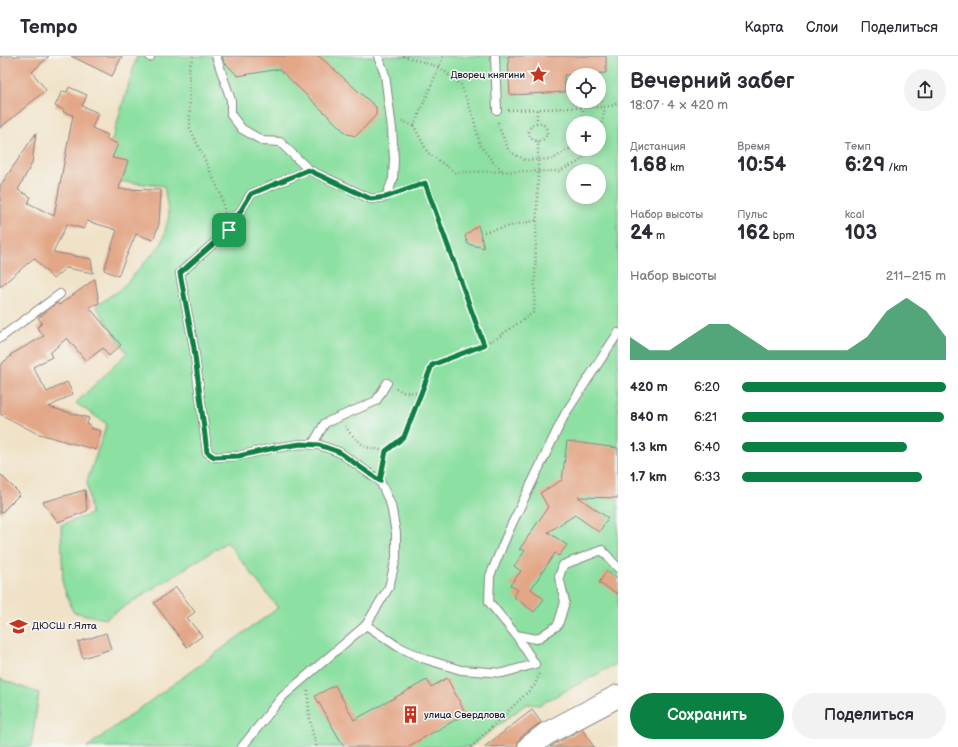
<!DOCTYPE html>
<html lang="ru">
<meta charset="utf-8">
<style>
:root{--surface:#fff;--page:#f2f2f3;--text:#2b2b33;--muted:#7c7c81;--line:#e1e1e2;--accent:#0b8043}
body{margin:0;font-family:"Balsamiq Sans",sans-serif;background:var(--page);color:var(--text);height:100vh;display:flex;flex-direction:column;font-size:15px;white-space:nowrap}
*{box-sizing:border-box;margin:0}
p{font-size:13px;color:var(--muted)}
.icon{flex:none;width:22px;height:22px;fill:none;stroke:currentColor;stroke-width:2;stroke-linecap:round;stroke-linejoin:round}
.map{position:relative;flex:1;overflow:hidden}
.side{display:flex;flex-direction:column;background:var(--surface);width:340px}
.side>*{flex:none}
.fabs{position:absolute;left:566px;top:12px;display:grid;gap:8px}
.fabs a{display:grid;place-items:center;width:40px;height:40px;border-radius:50%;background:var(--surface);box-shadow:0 2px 10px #0003;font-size:20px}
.pin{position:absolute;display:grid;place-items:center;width:34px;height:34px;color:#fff;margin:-17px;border-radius:8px;box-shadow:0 2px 6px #0006}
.round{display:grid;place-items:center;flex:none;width:42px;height:42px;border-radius:21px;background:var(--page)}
.head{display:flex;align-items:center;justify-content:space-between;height:68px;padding:0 12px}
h1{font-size:22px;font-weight:700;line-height:30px}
.metrics{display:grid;grid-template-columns:repeat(3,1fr);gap:6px;height:68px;padding:4px 12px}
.metrics div{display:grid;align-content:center}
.metrics b{font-size:20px;font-weight:700}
.metrics small{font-size:11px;font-weight:400}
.metrics p{font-size:11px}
.chart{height:112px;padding:8px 12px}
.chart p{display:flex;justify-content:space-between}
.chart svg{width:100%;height:72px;margin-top:4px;fill:var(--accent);opacity:.7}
.button{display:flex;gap:8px;margin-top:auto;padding:8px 12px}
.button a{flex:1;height:46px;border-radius:24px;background:var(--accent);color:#fff;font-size:16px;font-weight:700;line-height:46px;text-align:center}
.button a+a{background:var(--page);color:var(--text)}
ul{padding:0 12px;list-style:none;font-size:13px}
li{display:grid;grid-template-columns:64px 48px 1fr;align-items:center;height:30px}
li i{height:10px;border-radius:5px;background:var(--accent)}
header{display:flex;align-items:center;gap:24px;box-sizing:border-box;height:56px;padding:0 20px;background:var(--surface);border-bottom:1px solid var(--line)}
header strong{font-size:19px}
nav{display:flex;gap:22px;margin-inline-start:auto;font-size:14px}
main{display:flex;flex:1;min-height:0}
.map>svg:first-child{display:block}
.green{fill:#8ce0a1;stroke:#57816e;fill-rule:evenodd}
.building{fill:#e3a686}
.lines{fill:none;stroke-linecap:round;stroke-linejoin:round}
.lane-casing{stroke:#898281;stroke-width:10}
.secondary-casing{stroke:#898281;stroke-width:24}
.path{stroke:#898281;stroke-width:2.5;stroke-dasharray:1 3;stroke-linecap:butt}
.lane{stroke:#fff;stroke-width:8}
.secondary{stroke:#fff;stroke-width:22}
.route-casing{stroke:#fff;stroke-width:8}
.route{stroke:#0b8043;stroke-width:5}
.labels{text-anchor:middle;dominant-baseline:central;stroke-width:3;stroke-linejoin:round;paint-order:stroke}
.poi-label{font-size:10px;fill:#22223b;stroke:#f6f6f2;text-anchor:start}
</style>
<header>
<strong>Tempo</strong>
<nav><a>Карта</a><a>Слои</a><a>Поделиться</a></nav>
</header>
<main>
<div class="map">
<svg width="618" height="691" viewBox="0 0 618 691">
<rect width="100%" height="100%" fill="#f6f6f2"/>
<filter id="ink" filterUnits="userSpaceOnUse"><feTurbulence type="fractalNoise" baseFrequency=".025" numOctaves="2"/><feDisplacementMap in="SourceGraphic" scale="8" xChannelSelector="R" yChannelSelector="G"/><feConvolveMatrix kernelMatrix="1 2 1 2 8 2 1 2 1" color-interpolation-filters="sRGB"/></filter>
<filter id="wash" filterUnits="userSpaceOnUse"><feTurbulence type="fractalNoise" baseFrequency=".012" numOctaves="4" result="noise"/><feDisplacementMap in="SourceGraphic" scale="16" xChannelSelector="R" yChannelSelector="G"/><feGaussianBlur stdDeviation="0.9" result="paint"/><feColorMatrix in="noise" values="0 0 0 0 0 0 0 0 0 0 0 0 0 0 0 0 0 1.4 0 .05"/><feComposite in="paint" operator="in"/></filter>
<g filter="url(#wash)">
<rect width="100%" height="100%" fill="#f0e2c7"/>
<!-- green -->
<path class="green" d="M137,0H618V607L539,649L526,648L470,691H87L278,552L227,486L105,563L73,556L63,529L61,469L91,458L87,425L107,368L76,347L127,297L96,250L122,232L162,187L169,160L164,130L116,125L107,101ZM573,19H599V45H573ZM573,67H599V93H573ZM573,115H599V141H573Z
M0,623L39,637L31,691H0Z"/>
<g id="blocks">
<!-- building -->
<path class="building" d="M0,0H49L32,16L46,34L0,72Z
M71,0H122L112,20Z
M222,0H319L376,51V59L356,80L347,78L279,13L238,20L224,6Z
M508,0H606V17L564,19L565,36L510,39Z
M69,31L87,39L82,50L98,57L92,72L108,79L106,83L118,88L112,102L128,105L119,133L161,134L159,168L153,184L136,178L118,220L104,214L117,174L87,165L84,173L67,168L53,196L91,203L93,217L66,212L53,223L34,202L0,231V130L36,77L32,107L18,134L31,141L28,147L54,160L73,59L63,56L64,54L55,50L62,35L67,36Z
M478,169L484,192L468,188L465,180Z
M95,223L99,247L89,251L121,289L109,300L103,292L86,305L67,282L50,297L52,301L33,311L47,336L67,326L73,338L49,351L89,362L87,368L91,370L90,372L101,375L96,394L36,377L0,358V309L11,300L10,299L44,280L37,272L42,267L38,262L57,247L59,249Z
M567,385L618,392V442L578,441L608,462L599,476L575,459L548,476L567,489L559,500L555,497L531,533L544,543L534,556L513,540L518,534L510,529L521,515L514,510L525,495L521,493L519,494L548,451L540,437L562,424Z
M0,418L20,438L0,458Z
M85,434L87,455L58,466L43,446Z
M606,515L618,522V538L599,527Z
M176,531L195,556L187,562L202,580L187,591L154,547Z
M106,577L111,593L83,602L78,586Z
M447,622L466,658L407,691H344L315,640L335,629L354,664L427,624L431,631Z
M532,654L541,666L521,681L518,686L517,690L484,691Z
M582,673L594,691H550L553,689Z"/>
</g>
</g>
<g filter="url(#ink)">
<use href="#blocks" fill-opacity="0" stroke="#898281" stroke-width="1"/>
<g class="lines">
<defs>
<path id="lane" d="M216,0L231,44V59L242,73L263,85L280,86L309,114L371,143L386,141L393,123L394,103L392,73L385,19L378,0
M495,0L497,54
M150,1V0
M618,277L565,358L509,474L490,520L489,546L516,579L537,583L558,569L565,546L559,521L563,509L602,494L618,512
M0,282L60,238
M312,389L325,367L376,345L387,327
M366,569L397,590L425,603L461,614L503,617L535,608L516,579
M242,691L282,641L366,569L389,531L396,502V477L391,449L380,425L339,396L319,389L301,388L274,392L239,400L214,401L207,396L194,292L180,217L229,174L251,138L309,114"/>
<path id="secondary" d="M529,691L546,678L618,640"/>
</defs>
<!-- lane casing -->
<use href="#lane" class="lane-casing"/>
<!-- secondary casing -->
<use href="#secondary" class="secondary-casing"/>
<!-- path -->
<path class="path" d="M193,0L189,13L190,72L221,139L225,158
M403,0L439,11L443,0
M508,54L605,51L614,49L618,46
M537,54V66
M402,65L414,70L428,97L455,116L559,115L579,106L590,93
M498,66V69L509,95L525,104L553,103L569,93L573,87
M529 76a9 9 0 1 1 18 0a9 9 0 1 1-18 0Z
M583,67V52
M414,70L439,11L461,29L473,60L480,89L493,106L503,115
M599,79L605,52
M401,136L425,127L484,289
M484,176L537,164
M396,332L403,336L421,337
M345,370L350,377L365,391L386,395
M382,413L386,395L403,381L432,309L497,282L534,256L538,117V85
M308,634C308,654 310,672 317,691
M471,691L535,629L539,618"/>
<!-- lane -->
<use href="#lane" class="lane"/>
<!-- secondary -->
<use href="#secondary" class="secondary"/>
</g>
</g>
<g class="lines" filter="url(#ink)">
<defs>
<path id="route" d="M308,114L371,143L386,141L425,127L484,289L432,309L404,381L386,395L380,425L339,396L319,389L301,388L274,392L239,400L214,401L207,396L194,292L180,217L229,174L251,138Z"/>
</defs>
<!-- route casing -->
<use href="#route" class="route-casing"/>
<!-- route -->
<use href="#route" class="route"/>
</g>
<!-- icons -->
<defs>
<symbol id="sight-bare" viewBox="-9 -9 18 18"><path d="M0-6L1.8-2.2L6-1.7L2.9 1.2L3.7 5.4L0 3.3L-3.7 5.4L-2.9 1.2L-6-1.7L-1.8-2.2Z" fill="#c8321e" stroke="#f6f6f2" stroke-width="2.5" paint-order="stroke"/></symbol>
<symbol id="school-bare" viewBox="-9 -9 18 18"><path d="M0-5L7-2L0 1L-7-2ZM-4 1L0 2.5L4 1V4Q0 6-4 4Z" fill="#c8321e" stroke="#f6f6f2" stroke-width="2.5" paint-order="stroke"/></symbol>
<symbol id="building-bare" viewBox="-9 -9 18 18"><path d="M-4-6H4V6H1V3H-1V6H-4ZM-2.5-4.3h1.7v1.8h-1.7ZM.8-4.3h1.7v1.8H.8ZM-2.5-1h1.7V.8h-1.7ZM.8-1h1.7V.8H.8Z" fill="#c8321e" stroke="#f6f6f2" stroke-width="2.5" paint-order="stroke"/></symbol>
</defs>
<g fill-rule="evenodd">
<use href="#sight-bare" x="526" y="6" width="25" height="25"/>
<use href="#school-bare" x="6" y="558" width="25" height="25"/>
<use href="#building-bare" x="398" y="646" width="25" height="25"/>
</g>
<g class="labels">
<!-- poi labels -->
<g class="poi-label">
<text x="525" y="19" text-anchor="end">Дворец княгини</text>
<text x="32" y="570">ДЮСШ г.Ялта</text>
<text x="424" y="659">улица Свердлова</text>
</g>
</g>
</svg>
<div class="fabs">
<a><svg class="icon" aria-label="locate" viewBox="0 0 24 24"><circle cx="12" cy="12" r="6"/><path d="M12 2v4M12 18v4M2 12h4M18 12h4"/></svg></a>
<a>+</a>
<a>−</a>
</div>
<div class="pin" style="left:229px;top:174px;background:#1e9e55"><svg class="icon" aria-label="arrive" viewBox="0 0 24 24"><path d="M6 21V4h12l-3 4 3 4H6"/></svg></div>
</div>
<section class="side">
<div class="head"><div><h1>Вечерний забег</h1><p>18:07 · 4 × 420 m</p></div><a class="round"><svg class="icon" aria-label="share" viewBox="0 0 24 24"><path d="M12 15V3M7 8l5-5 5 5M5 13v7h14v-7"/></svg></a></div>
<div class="metrics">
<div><p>Дистанция</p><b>1.68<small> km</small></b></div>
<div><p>Время</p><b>10:54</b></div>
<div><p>Темп</p><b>6:29<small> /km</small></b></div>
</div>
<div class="metrics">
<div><p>Набор высоты</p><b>24<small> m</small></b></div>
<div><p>Пульс</p><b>162<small> bpm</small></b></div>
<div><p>kcal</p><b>103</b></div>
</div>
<div class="chart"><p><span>Набор высоты</span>211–215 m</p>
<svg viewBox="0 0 160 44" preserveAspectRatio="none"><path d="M0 44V30L10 38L20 38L30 30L40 22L50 22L60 30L70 38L80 38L90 38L100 38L110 38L120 30L130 14L140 6L150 14L160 30V44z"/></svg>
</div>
<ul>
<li><b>420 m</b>6:20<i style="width:100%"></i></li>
<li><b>840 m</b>6:21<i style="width:99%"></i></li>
<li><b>1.3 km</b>6:40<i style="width:81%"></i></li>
<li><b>1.7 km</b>6:33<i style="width:88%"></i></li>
</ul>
<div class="button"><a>Сохранить</a><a>Поделиться</a></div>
</section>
</main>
